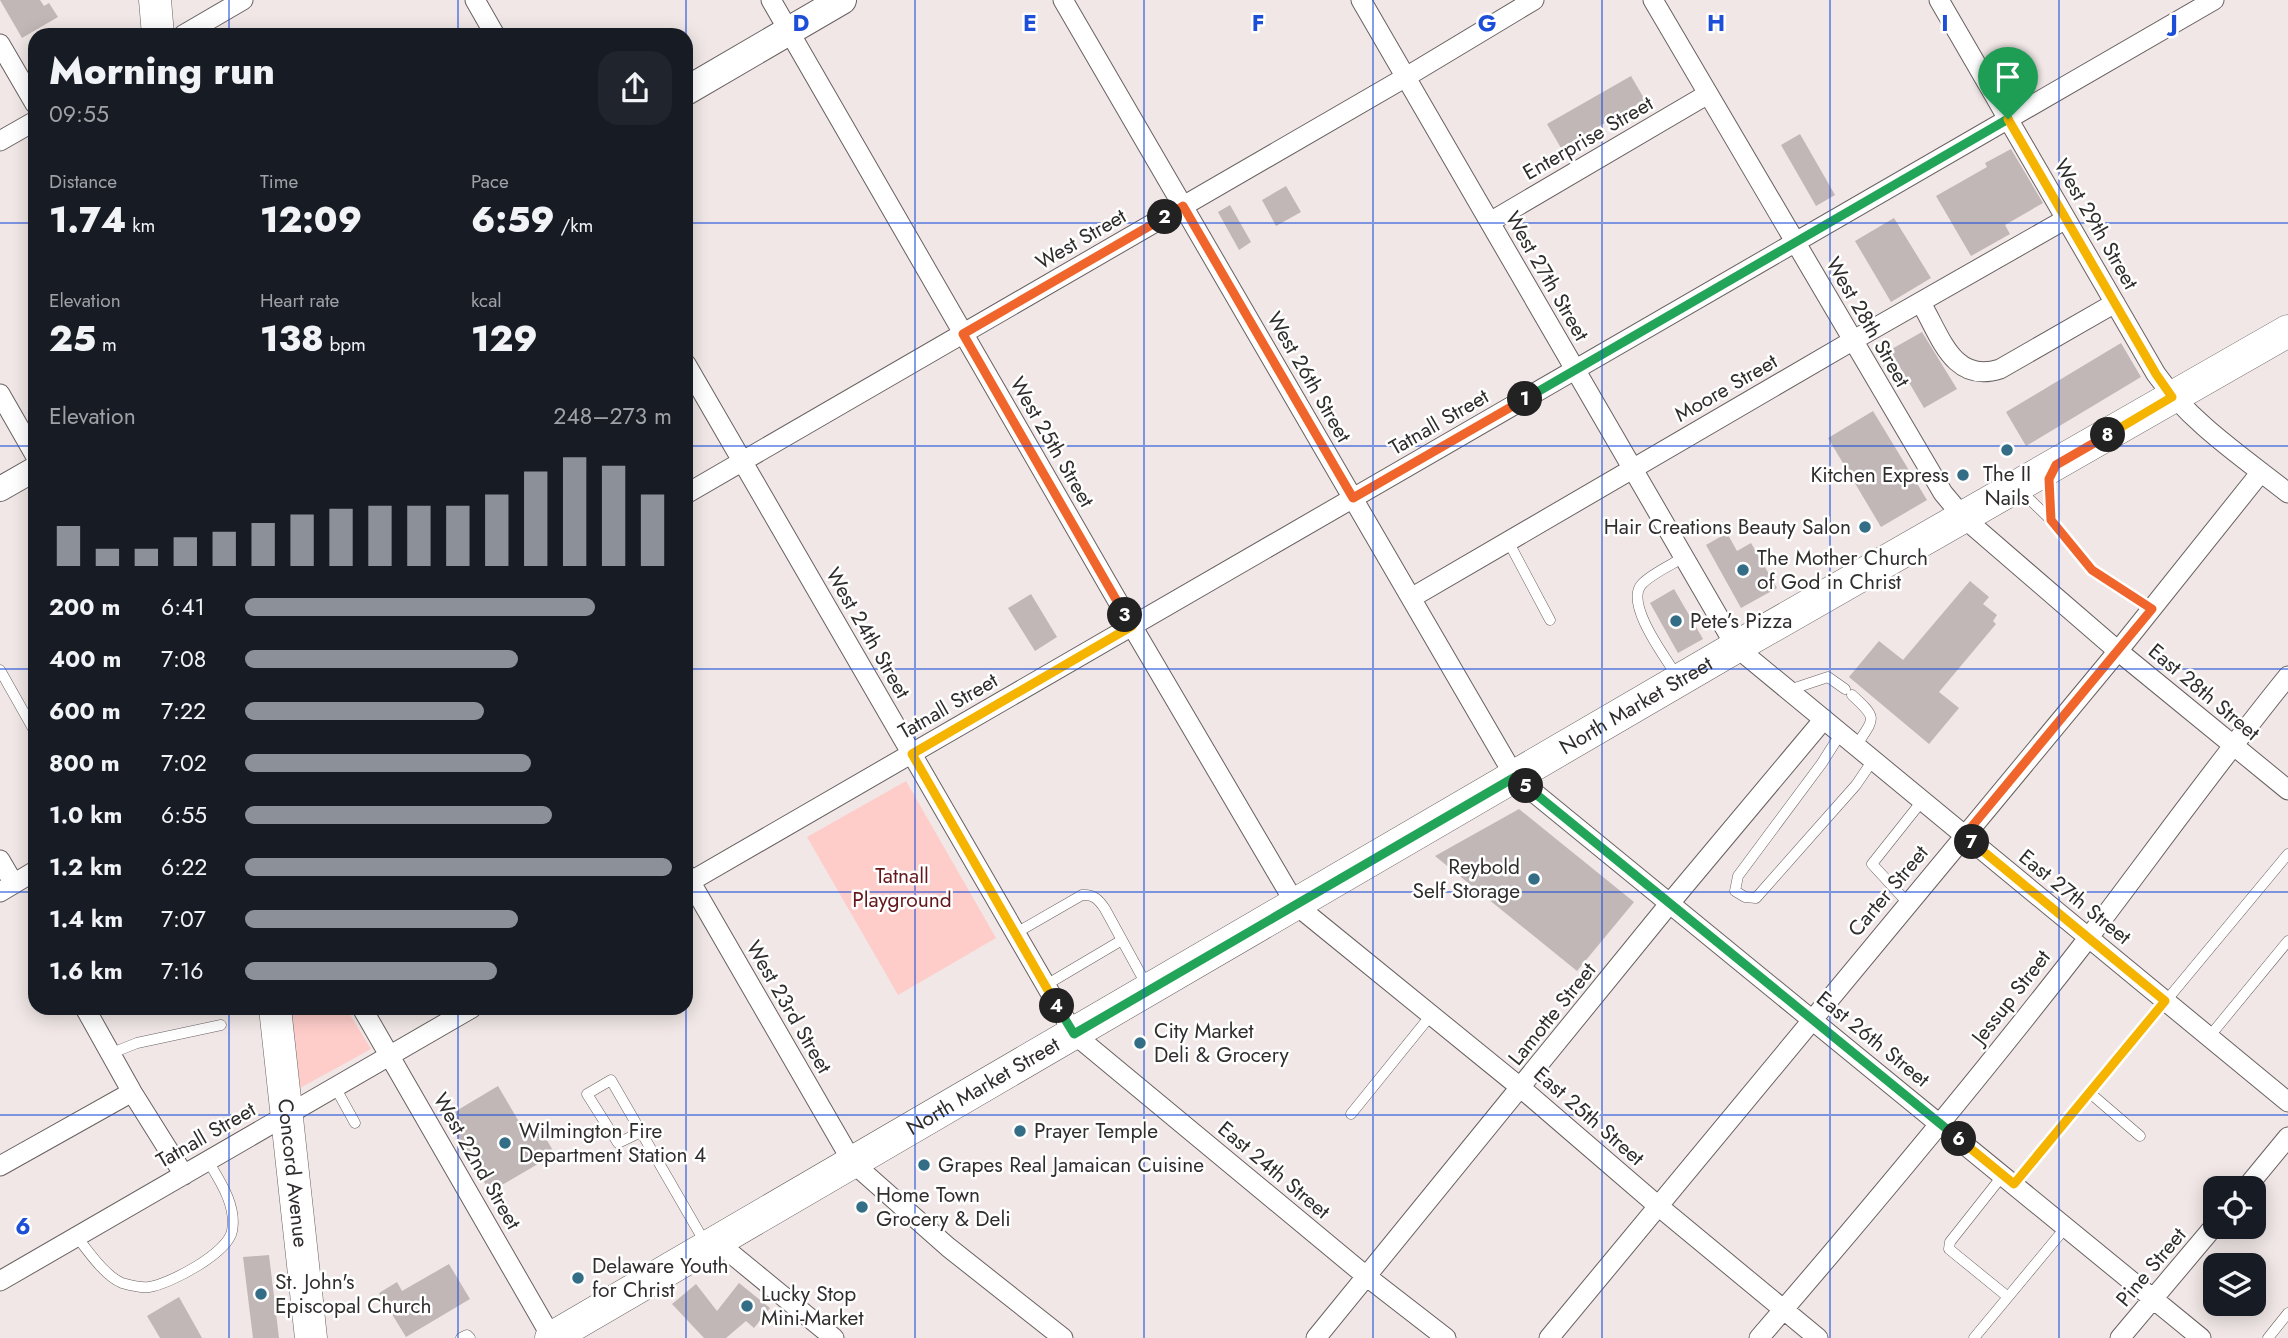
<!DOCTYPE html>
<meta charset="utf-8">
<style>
:root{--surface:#171b24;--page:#20242c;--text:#f1f3f6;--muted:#9ea1a6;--accent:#8c9099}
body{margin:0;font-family:Jost,sans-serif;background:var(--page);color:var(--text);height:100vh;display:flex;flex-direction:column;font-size:26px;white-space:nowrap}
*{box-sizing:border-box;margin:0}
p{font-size:23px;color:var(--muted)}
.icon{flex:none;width:38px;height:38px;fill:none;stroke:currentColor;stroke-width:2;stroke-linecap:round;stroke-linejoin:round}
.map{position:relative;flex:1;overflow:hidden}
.drawer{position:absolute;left:28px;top:28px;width:665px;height:987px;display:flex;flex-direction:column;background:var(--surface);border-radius:21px;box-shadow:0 4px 18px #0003}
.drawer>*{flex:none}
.tools{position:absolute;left:2203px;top:1176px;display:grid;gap:14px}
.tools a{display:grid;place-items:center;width:63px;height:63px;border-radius:14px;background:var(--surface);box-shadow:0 4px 18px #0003;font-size:35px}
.pin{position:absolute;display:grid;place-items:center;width:60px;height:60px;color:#fff;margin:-72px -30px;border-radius:50% 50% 50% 0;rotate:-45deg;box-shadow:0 0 7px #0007}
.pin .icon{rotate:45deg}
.km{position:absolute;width:35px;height:35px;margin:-18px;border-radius:50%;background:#222;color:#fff;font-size:19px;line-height:35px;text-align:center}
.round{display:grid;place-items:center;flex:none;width:74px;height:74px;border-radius:21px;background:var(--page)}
.summary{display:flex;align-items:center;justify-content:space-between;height:119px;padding:0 21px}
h1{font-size:38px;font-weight:800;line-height:52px}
.figures{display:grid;grid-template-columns:repeat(3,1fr);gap:10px;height:119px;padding:7px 21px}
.figures div{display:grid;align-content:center}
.figures b{font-size:35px;font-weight:800}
.figures small{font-size:19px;font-weight:400}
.figures p{font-size:19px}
.chart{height:196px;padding:14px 21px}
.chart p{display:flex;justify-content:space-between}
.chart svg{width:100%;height:126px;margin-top:7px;stroke:var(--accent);stroke-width:6}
ul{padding:0 21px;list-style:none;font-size:23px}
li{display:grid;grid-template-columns:112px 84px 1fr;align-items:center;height:52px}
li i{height:18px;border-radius:9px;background:var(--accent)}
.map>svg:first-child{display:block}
.green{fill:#fecdca}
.building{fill:#c0b7b6}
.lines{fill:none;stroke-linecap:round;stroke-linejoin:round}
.service-casing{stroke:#696161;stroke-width:11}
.minor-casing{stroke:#696161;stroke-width:21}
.tertiary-casing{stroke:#696161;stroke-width:26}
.secondary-casing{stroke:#696161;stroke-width:30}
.primary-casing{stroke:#696161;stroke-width:33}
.service{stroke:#fff;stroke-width:10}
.minor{stroke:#fff;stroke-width:19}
.tertiary{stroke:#fff;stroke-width:24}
.secondary{stroke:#fff;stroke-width:28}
.primary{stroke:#fff;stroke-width:32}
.split-1-casing{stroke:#fff;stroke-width:14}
.split-2-casing{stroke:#fff;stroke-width:14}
.split-3-casing{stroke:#fff;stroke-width:14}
.split-4-casing{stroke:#fff;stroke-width:14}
.split-5-casing{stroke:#fff;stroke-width:14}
.split-6-casing{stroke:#fff;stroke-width:14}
.split-7-casing{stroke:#fff;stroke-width:14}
.split-8-casing{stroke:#fff;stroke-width:14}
.split-9-casing{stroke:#fff;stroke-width:14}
.split-1{stroke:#22a559;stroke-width:9}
.split-2{stroke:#f0652b;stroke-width:9}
.split-3{stroke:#f0652b;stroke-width:9}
.split-4{stroke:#f5b400;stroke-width:9}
.split-5{stroke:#22a559;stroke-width:9}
.split-6{stroke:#22a559;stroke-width:9}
.split-7{stroke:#f5b400;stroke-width:9}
.split-8{stroke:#f0652b;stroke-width:9}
.split-9{stroke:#f5b400;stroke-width:9}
.grid{fill:none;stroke:#1d4ed8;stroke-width:2;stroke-opacity:0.55}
.poi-dot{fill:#336d86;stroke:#fff;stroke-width:2.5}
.labels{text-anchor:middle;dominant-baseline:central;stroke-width:5;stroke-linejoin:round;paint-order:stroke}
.street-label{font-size:21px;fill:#302d2d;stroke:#fff}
.poi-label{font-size:21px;fill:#302d2d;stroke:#fff;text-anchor:start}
.park-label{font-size:21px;fill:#65181c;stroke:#fff}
.grid-label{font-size:23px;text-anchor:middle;font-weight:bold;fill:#1d4ed8;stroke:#fff;stroke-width:5;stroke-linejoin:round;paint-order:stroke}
</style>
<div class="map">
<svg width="2288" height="1338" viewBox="0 0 2288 1338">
<rect width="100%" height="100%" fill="#f0e7e6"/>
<!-- green -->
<path class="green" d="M906,781L996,938L898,995L807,837Z
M291,1008H346L371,1049L300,1088Z"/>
<!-- building -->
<path class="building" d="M0,0H40L44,6L49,3L58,17L22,38Z
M1631,76L1645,100L1561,148L1547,124Z
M1800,134L1835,195L1816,206L1781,145Z
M2011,149L2043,203L2005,225L2010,234L1971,256L1936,196L1987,167L1985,163Z
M1286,186L1301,212L1276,226L1262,200Z
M1230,205L1251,242L1239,250L1218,212Z
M1894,218L1931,278L1891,302L1855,241Z
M1922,332L1957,389L1924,408L1890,350Z
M2121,343L2141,377L2026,446L2006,412Z
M1873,411L1927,500L1881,527L1828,438Z
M1727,533L1737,551L1751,543L1777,588L1741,608L1706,545Z
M1970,581L1989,597L1983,604L1997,615L1993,621L1996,624L1939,692L1959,708L1929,744L1849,677L1879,641L1903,660Z
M1674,589L1703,639L1678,653L1650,603Z
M1031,594L1057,637L1035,651L1008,608Z
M1519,809L1634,902L1577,971L1435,856Z
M498,1086L525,1132L538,1125L555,1154L490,1192L446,1117Z
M269,1255L279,1338H253L243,1257Z
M449,1264L470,1299L406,1337L379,1293L397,1282L402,1291Z
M739,1283L770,1308L754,1328L746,1321L726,1338H704L672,1304L696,1284L717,1311Z
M179,1297L202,1338H160L147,1316Z"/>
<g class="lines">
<defs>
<path id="service" d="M2020,490L2051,520L2092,570L2152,609
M2051,519L2049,489L2051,475
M1508,541L1550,620
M0,670L35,732
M1677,676C1665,657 1624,603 1642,584C1651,574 1673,564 1684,557
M1789,690L1828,677L1845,689
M1852,695C1878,719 1875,717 1856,746
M1841,733L1822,763L1738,876L1735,891L1745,897L1756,898L1856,785L1873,760
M1908,903L1872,864L1922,801
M1016,933L1082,895C1094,894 1099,900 1105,909L1146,984
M1046,985L1122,940
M2209,1037L2288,941
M112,1053L137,1043L221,1025
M335,1087L355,1123
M2090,1093L2140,1136
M1351,1114L1431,1015
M641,1132L618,1143L587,1094L611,1080L696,1227L706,1244
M2003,1175L1950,1242L1949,1249L2008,1297
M2014,1184L2288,854
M77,1237C88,1251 105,1276 122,1283C129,1285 142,1288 149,1287C170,1284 228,1253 232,1231C237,1206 220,1181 208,1161
M461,1338L467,1335L470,1338
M1974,1338L2066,1227
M2268,1338L2288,1313"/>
<path id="minor" d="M475,0L495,35
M771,0L1132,626L1296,905L1521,1088L1657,1205L1818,1338
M1063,0L1515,777L2201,1338
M1361,0L1736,647L2288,1102
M1653,0L1943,493L1964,518L2118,651L2288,790
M1939,0L2156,374C2190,422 2241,456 2288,493
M183,35L243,0
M0,44L35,104
M0,141L35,121
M1490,222L1708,94
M1921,303C1941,337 1953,384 2000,369L2115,303
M686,364L1074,1034L1366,1276L1446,1338
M0,394L35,455
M686,494L1406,77L1534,0
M1411,598L1852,341L2066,219
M0,860L14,884
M686,874L853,1163L948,1247L1063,1338
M686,884L2214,0
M0,892L35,871
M85,1008L132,1092L184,1175
M362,1008L552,1338
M0,1166L132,1092
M2246,1188L2288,1137
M717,1242L834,1338
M0,1281L472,1008
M1316,1338L1670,903L1824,719
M1549,1338L2118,651L2261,472
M1759,1338C1872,1207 1983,1074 2089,937C2155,850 2219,761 2288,676
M2120,1338L2216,1224"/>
<path id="tertiary" d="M0,489L35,469"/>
<path id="secondary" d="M686,91L842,0"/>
<g id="primary">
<path d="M155,0L158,35"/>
<path id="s1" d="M275,1008L311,1338"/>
<path id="s2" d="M551,1338L1736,647L2288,331"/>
</g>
</defs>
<!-- service casing -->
<use href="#service" class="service-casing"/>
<!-- minor casing -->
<use href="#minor" class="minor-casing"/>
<!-- tertiary casing -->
<use href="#tertiary" class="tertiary-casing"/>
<!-- secondary casing -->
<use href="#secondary" class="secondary-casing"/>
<!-- primary casing -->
<use href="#primary" class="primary-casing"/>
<!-- service -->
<use href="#service" class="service"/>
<!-- minor -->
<use href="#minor" class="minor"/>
<!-- tertiary -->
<use href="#tertiary" class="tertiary"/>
<!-- secondary -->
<use href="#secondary" class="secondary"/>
<!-- primary -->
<use href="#primary" class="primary"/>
</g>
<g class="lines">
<defs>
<path id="split-1" d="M1525,399L2008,119"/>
<path id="split-2" d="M1165,217L1183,206L1353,498L1525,399"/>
<path id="split-3" d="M1125,615L963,334L1165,217"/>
<path id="split-4" d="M1057,1006L912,754L1132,626L1125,615"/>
<path id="split-5" d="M1057,1006L1074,1034L1515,777L1526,786"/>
<path id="split-6" d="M1526,786L1959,1139"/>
<path id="split-7" d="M1959,1139L2014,1184L2165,1001L1972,842"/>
<path id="split-8" d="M1972,842L1964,836L2152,609L2092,570L2051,520L2049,479L2056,465L2108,435"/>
<path id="split-9" d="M2008,119L2156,374L2172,397L2108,435"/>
</defs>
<!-- split-1 casing -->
<use href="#split-1" class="split-1-casing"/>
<!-- split-2 casing -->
<use href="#split-2" class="split-2-casing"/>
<!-- split-3 casing -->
<use href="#split-3" class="split-3-casing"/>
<!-- split-4 casing -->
<use href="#split-4" class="split-4-casing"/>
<!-- split-5 casing -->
<use href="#split-5" class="split-5-casing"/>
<!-- split-6 casing -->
<use href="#split-6" class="split-6-casing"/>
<!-- split-7 casing -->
<use href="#split-7" class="split-7-casing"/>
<!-- split-8 casing -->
<use href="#split-8" class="split-8-casing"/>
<!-- split-9 casing -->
<use href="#split-9" class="split-9-casing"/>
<!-- split-1 -->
<use href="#split-1" class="split-1"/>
<!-- split-2 -->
<use href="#split-2" class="split-2"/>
<!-- split-3 -->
<use href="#split-3" class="split-3"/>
<!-- split-4 -->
<use href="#split-4" class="split-4"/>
<!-- split-5 -->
<use href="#split-5" class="split-5"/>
<!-- split-6 -->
<use href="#split-6" class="split-6"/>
<!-- split-7 -->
<use href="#split-7" class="split-7"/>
<!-- split-8 -->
<use href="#split-8" class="split-8"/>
<!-- split-9 -->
<use href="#split-9" class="split-9"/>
</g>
<!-- grid -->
<path class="grid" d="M229,0V35M458,0V35M686,0V1338M915,0V1338M1144,0V1338M1373,0V1338M1602,0V1338M1830,0V1338M2059,0V1338M0,223H35M686,223H2288M0,446H35M686,446H2288M0,669H35M686,669H2288M0,892H35M686,892H2288M229,1008V1338M458,1008V1338M0,1115H2288"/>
<!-- markers -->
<g class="poi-dot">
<circle cx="2007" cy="450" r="7"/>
<circle cx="1963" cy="475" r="7"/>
<circle cx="1865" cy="527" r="7"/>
<circle cx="1743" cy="570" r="7"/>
<circle cx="1676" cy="621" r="7"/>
<circle cx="1534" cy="879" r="7"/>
<circle cx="1140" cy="1043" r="7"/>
<circle cx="1020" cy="1131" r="7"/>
<circle cx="505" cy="1143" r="7"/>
<circle cx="924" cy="1165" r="7"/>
<circle cx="862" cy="1207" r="7"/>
<circle cx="578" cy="1278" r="7"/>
<circle cx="261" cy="1294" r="7"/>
<circle cx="747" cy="1306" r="7"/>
</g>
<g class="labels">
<!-- street labels -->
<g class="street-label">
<text transform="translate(1588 138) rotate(-30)">Enterprise Street</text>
<text transform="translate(2096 224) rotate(60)">West 29th Street</text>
<text transform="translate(1081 239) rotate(-30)">West Street</text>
<text transform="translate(1547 276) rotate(60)">West 27th Street</text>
<text transform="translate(1868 322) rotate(60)">West 28th Street</text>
<text transform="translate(1309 377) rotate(60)">West 26th Street</text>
<text transform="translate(1726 388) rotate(-30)">Moore Street</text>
<text transform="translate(1439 422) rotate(-30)">Tatnall Street</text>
<text transform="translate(1052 442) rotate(60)">West 25th Street</text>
<text transform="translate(868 633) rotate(60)">West 24th Street</text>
<text transform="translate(2204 692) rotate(40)">East 28th Street</text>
<text transform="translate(948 706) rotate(-30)">Tatnall Street</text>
<text stroke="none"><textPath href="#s2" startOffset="1256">North Market Street</textPath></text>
<text transform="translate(1888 891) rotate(-50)">Carter Street</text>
<text transform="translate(2075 897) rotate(39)">East 27th Street</text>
<text transform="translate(2011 997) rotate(-52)">Jessup Street</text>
<text transform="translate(789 1007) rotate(60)">West 23rd Street</text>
<text transform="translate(1552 1014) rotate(-51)">Lamotte Street</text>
<text transform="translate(1873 1039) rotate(39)">East 26th Street</text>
<text stroke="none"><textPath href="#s2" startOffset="500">North Market Street</textPath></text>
<text transform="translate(1589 1116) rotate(41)">East 25th Street</text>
<text transform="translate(206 1135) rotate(-30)">Tatnall Street</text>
<text transform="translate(477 1161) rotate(60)">West 22nd Street</text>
<text transform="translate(1274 1170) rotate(40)">East 24th Street</text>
<text stroke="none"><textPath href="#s1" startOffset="166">Concord Avenue</textPath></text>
<text transform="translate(2151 1267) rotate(-50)">Pine Street</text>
</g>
<!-- poi labels -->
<g class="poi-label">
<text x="2007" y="474" text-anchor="middle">The II<tspan x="2007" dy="24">Nails</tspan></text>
<text x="1949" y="475" text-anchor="end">Kitchen Express</text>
<text x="1851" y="527" text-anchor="end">Hair Creations Beauty Salon</text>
<text x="1757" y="558">The Mother Church<tspan x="1757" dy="24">of God in Christ</tspan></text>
<text x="1690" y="621">Pete’s Pizza</text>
<text x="1520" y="867" text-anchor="end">Reybold<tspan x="1520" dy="24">Self Storage</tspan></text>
<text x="1154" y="1031">City Market<tspan x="1154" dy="24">Deli &amp; Grocery</tspan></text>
<text x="519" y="1131">Wilmington Fire<tspan x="519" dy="24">Department Station 4</tspan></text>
<text x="1034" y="1131">Prayer Temple</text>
<text x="938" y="1165">Grapes Real Jamaican Cuisine</text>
<text x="876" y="1195">Home Town<tspan x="876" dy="24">Grocery &amp; Deli</tspan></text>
<text x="592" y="1266">Delaware Youth<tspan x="592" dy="24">for Christ</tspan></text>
<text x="275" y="1282">St. John's<tspan x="275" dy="24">Episcopal Church</tspan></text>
<text x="761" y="1294">Lucky Stop<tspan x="761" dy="24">Mini-Market</tspan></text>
</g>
<!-- park labels -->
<g class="park-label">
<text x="902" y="876">Tatnall<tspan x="902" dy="24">Playground</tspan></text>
</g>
</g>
<g class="grid-label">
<text x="801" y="31">D</text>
<text x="1030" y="31">E</text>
<text x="1258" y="31">F</text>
<text x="1487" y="31">G</text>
<text x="1716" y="31">H</text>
<text x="1945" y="31">I</text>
<text x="2174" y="31">J</text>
<text x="23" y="1234">6</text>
</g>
</svg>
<div class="tools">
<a><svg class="icon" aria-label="locate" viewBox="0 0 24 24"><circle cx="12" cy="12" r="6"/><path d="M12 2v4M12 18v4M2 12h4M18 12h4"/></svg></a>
<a><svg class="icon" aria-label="layers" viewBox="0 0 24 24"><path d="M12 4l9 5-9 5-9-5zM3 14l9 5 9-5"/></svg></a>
</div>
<div class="pin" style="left:2008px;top:119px;background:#1e9e55"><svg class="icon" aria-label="arrive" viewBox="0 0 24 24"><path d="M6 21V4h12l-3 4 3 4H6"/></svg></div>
<b class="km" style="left:1525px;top:399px">1</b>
<b class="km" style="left:1165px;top:217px">2</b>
<b class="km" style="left:1125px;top:615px">3</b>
<b class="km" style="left:1057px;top:1006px">4</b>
<b class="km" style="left:1526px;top:786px">5</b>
<b class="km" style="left:1959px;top:1139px">6</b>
<b class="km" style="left:1972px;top:842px">7</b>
<b class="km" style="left:2108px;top:435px">8</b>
<section class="drawer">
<div class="summary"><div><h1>Morning run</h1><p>09:55</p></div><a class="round"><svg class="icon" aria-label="share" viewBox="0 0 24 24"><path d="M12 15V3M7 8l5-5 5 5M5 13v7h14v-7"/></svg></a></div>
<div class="figures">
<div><p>Distance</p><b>1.74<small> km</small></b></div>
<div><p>Time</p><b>12:09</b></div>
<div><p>Pace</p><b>6:59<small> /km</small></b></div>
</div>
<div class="figures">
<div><p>Elevation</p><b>25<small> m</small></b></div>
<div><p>Heart rate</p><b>138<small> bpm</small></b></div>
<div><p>kcal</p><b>129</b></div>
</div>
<div class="chart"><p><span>Elevation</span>248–273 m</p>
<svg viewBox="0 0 160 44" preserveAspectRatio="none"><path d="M5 44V30M15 44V38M25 44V38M35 44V34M45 44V32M55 44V29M65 44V26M75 44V24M85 44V23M95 44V23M105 44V23M115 44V19M125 44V11M135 44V6M145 44V9M155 44V19"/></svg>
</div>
<ul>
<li><b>200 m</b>6:41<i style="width:82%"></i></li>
<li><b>400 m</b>7:08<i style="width:64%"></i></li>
<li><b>600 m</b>7:22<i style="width:56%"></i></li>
<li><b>800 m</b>7:02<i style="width:67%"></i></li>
<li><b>1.0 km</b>6:55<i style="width:72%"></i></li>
<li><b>1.2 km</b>6:22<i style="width:100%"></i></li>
<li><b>1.4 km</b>7:07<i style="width:64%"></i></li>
<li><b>1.6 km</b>7:16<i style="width:59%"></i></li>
</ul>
</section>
</div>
